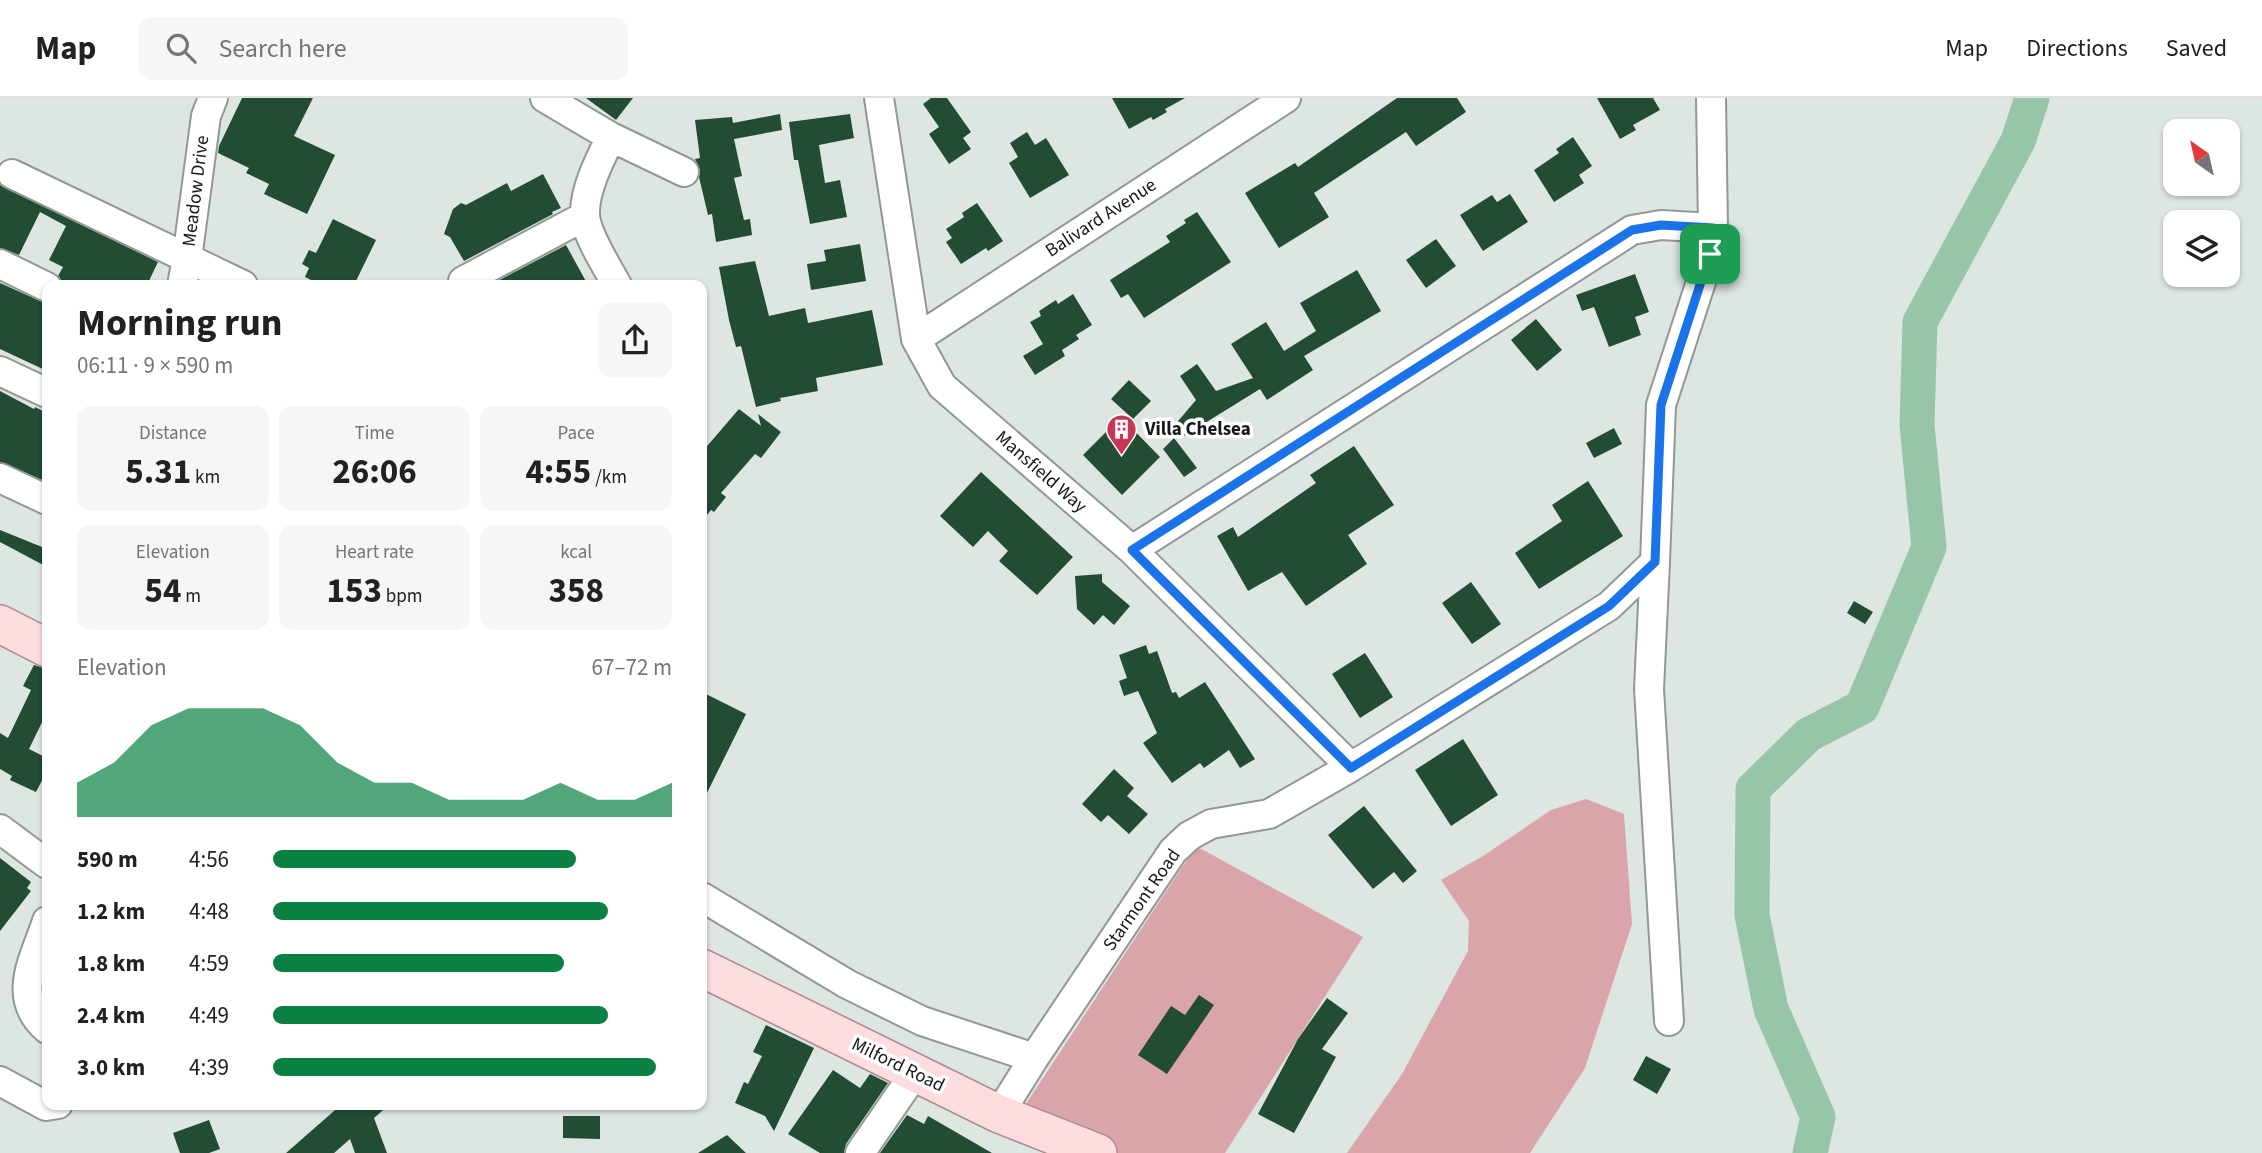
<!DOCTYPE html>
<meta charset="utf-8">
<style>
:root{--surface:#fff;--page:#f6f6f6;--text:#202124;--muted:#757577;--line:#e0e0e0;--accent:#0b8043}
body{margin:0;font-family:"Source Sans 3",sans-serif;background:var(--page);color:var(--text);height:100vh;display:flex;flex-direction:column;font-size:26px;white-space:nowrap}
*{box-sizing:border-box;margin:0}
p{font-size:23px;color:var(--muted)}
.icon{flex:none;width:38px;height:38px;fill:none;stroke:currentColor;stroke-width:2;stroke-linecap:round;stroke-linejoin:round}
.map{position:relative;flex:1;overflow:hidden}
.drawer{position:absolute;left:42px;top:182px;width:665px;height:830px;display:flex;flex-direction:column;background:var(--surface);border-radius:14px;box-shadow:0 2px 5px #0004}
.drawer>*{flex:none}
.needle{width:46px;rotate:326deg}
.buttons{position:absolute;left:2163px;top:21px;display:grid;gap:14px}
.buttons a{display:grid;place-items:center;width:77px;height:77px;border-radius:14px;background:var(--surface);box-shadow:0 2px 5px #0004;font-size:35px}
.pin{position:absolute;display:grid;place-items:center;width:60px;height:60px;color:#fff;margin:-30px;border-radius:14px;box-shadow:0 4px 10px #0006}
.round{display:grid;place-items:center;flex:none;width:74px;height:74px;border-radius:14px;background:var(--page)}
.head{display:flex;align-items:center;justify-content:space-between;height:119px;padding:0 35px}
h1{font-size:38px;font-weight:700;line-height:52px}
.figures{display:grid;grid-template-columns:repeat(3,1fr);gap:10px;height:119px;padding:7px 35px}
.figures div{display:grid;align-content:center;border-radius:14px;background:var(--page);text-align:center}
.figures b{font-size:35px;font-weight:700}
.figures small{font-size:19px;font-weight:400}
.figures p{font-size:19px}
.chart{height:196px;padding:14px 35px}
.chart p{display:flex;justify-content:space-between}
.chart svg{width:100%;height:126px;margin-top:7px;fill:var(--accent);opacity:.7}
ul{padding:0 35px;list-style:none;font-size:23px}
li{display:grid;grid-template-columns:112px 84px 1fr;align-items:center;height:52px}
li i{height:18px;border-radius:9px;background:var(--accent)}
header{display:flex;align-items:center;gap:42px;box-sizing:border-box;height:98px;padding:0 35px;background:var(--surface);border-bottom:2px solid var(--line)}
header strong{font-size:33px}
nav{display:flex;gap:38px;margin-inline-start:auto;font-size:24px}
.search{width:490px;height:63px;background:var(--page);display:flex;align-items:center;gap:18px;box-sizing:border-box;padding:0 24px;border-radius:14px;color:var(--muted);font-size:26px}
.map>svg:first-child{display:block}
.green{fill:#d9a5aa}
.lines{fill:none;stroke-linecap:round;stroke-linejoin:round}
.river{stroke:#97c5a8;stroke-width:35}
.building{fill:#224c34}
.minor-casing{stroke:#929894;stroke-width:32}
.major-casing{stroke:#ac8a8d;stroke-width:40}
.minor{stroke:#fff;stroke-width:28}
.major{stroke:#fddde0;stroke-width:37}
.route-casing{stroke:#fff;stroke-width:14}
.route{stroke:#1a73e8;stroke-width:9}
.labels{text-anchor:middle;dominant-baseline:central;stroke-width:7;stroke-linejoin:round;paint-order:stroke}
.street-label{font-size:19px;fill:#171918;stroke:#fff}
.poi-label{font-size:19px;font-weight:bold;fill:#171918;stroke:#fff;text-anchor:start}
</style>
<header>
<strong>Map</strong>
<div class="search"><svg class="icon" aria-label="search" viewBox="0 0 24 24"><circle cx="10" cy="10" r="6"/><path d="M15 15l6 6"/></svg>Search here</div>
<nav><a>Map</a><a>Directions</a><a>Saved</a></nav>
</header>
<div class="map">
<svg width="2262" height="1055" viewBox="0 0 2262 1055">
<rect width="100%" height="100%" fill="#dee6e1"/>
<!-- green -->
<path class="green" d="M1586,701L1624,716L1632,826L1585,970L1530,1055H1347L1402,976L1468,853L1469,823L1441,782L1483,758L1551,712Z
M1196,748L1363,839L1225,1055H1087L1018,1018Z"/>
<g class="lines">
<!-- river -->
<path class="river" d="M1810,1055L1818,1019L1771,911L1752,817L1753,691L1808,637L1862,609L1929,449L1917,327L1920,224L2018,43L2032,0"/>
</g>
<!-- building -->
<path class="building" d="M242,0H313L294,38L335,57L307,116L264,96L269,86L246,75L249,70L218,55L219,48Z
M586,0H633L616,22Z
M931,0H947L971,34L963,40L971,51L949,66L929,36L939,29L923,6Z
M1112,0H1185L1165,11L1167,14L1153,22L1151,19L1129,31Z
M1397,0H1457L1466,14L1416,48L1406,34L1314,95L1329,119L1279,150L1245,95L1295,65L1298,69Z
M1597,0H1653L1660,12L1633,27L1636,32L1620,41Z
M780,16L782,32L734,41L742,78L734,80L744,122L750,121L752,137L716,144L712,116L708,117L699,79L700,72L695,61L700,60L695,22L732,19L733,25Z
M850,16L854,40L819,47L825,85L840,82L847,119L810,126L798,62H794L789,24Z
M1027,34L1035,47L1046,40L1069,77L1030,100L1009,65L1018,59L1010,45Z
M1573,39L1592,68L1579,77L1584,85L1554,104L1534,72L1559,55L1556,51Z
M543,76L561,110L552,114L553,116L464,163L450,139L444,136L453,111L461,105L466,107L507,85L511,93Z
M0,87L158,164L147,187H63L58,178L63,169L49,162L66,128L40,114L19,157L0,150Z
M1510,96L1528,124L1483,153L1460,117L1492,97L1497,104Z
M977,105L1003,143L988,153L986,150L961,166L946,144L952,140L946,131L964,119L962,115Z
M1197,114L1231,164L1144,220L1128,196L1121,200L1110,182L1170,144L1166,138L1186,125L1184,122Z
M333,121L376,142L354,187H310L313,183L305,179L309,170L302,166L309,152L316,155Z
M1436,141L1456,168L1426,190L1406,162Z
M860,146L866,183L811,192L807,166L826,163L824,152Z
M566,147L588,187H490Z
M755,163L769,218L805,210L808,225L872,212L883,267L816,280L818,293L780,300L781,303L756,309L741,248L736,249L729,222L719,169Z
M1357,172L1381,213L1304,258L1313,272L1267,302L1260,291L1184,338L1173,329L1196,302L1180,278L1197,266L1216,293L1253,280L1231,246L1266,224L1284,253L1316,233L1300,205Z
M1635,176L1649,214L1635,219L1641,237L1609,249L1594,209L1582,213L1576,197Z
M0,185L47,206V273L0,251Z
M1073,196L1092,227L1076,237L1079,241L1062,252L1065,258L1035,277L1023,258L1043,246L1030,224L1041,218L1039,213L1056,202L1058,206Z
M1536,221L1562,252L1537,273L1511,242Z
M1129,282L1151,303L1133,321L1111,301Z
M0,293L34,311L35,309L47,315V384L0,364Z
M739,311L761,328L758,316L781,334L761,360L755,356L721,395L726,399L714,414L711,412L702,423V354Z
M1121,319L1160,359L1122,397L1083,357Z
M1614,330L1622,346L1594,360L1586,345Z
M1174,340L1197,370L1184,379L1163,351Z
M1354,348L1394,407L1348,437L1367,466L1306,508L1282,474L1248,493L1217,438L1233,429L1238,439L1316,385L1310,377Z
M981,374L1073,459L1037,497L999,463L1008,453L988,433L973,449L940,418Z
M1588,383L1623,438L1539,491L1515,455L1562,423L1552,407Z
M0,432L47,451V469L0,444Z
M1102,476V484L1130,508L1114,527L1103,517L1094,527L1077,511L1075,478Z
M1471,484L1501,526L1472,546L1442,505Z
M1854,503L1873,514L1865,526L1847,515Z
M1146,547L1149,556L1157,553L1172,595L1176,594L1179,600L1205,584L1255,661L1240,670L1229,652L1204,670L1200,665L1172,685L1143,645L1157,635L1138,593L1124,598L1119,583L1127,580L1119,557Z
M1365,555L1393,599L1360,620L1332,576Z
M34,567L47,571V614L29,651L47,660V673L36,694L10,682L12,678L0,671V635L8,640L31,592L23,588Z
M702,594L746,616L702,705Z
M1463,641L1498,697L1451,728L1415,672Z
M1114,671L1134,690L1127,698L1148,716L1129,736L1108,717L1101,724L1082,706Z
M1364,708L1417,773L1403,785L1394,774L1373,791L1328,737Z
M0,760L31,784L27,790L31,793L0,833Z
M1199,897L1214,907L1167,976L1138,957L1171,908L1185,917Z
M1327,900L1348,915L1322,951L1336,959L1294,1035L1258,1016L1298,941Z
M766,927L814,950L774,1033L765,1018L735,1005L744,984L748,986L762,958L753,954Z
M1646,958L1671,971L1657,996L1633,982Z
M833,972L860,990L870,976L888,985L846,1046L844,1055H820L788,1036Z
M342,1006H390L374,1020L387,1055H355L350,1041L334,1055H286Z
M907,1017L924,1026L928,1018L992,1055H880Z
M563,1018H600V1041L563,1040Z
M209,1022L220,1051L209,1055H180L173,1035Z
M727,1037L746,1055H698Z"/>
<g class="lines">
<defs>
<path id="minor" d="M545,0L611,39L684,74
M879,0L916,241L942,288L1132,452L1351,669
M611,39C600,61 584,92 585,117C586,137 608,170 617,187
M12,76L243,187
M0,166L47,189
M463,183L585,118
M182,187L187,161L206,18L213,0
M916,241L1286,0
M0,273L47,295
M0,380L47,402
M1132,452L1632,132L1661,127L1713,130
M1655,464L1649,591L1669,923
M0,731L47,766
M702,799L847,886L922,923L1034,960
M47,823C35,860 10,899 47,931
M0,983L46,1008L58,1006
M999,1016L1034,960L1173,753L1189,738L1211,726L1269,716L1351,669L1609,508L1655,464L1661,307L1710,156L1713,130L1711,0
M860,1055L915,975"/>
<path id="major" d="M0,526L47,550
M702,870L999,1016L1098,1055"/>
</defs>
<!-- minor casing -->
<use href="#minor" class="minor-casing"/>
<!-- major casing -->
<use href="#major" class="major-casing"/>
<!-- minor -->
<use href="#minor" class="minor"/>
<!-- major -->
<use href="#major" class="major"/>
</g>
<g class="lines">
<defs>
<path id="route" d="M1661,127L1713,130L1710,156L1661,307L1655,464L1609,508L1351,670L1132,452L1632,132Z"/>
</defs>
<!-- route casing -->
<use href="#route" class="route-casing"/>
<!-- route -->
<use href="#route" class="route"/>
</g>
<!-- icons -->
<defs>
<symbol id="building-pin" viewBox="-11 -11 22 30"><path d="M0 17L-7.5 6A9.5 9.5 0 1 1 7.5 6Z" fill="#c63656" stroke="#fff"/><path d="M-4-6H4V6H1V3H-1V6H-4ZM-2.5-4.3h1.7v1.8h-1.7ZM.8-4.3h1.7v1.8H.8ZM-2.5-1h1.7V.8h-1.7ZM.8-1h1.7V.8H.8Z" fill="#fff"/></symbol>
</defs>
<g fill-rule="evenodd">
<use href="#building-pin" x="1104" y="314" width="35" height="47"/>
</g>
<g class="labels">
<!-- street labels -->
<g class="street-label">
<text transform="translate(196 93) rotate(-83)">Meadow Drive</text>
<text transform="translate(1101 120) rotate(-33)">Balivard Avenue</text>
<text transform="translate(1041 374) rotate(41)">Mansfield Way</text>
<text transform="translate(1142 802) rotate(-55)">Starmont Road</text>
<text transform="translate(898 967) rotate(26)">Milford Road</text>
</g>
<!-- poi labels -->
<g class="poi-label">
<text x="1145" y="331">Villa Chelsea</text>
</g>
</g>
</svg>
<div class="buttons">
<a><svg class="needle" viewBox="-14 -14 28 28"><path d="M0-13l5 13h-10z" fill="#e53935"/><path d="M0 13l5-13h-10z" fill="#757577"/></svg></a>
<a><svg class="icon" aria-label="layers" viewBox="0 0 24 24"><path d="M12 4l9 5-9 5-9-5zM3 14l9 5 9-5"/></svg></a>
</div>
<div class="pin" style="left:1710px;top:156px;background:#1e9e55"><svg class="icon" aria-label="arrive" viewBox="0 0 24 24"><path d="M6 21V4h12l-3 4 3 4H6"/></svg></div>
<section class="drawer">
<div class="head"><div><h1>Morning run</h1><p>06:11 · 9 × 590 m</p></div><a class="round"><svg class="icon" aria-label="share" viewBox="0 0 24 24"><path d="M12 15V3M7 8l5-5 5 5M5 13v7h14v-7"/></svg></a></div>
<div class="figures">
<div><p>Distance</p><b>5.31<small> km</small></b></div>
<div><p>Time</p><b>26:06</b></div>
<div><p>Pace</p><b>4:55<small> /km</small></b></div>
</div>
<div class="figures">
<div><p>Elevation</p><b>54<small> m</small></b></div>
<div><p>Heart rate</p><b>153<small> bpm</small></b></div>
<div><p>kcal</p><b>358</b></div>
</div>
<div class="chart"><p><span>Elevation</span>67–72 m</p>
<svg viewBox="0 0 160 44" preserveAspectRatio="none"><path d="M0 44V32L10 25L20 12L30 6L40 6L50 6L60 12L70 25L80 32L90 32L100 38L110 38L120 38L130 32L140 38L150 38L160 32V44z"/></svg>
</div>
<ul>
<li><b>590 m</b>4:56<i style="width:76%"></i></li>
<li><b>1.2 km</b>4:48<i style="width:84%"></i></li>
<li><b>1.8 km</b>4:59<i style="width:73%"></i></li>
<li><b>2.4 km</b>4:49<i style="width:84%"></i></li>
<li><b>3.0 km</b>4:39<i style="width:96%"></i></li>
</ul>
</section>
</div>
